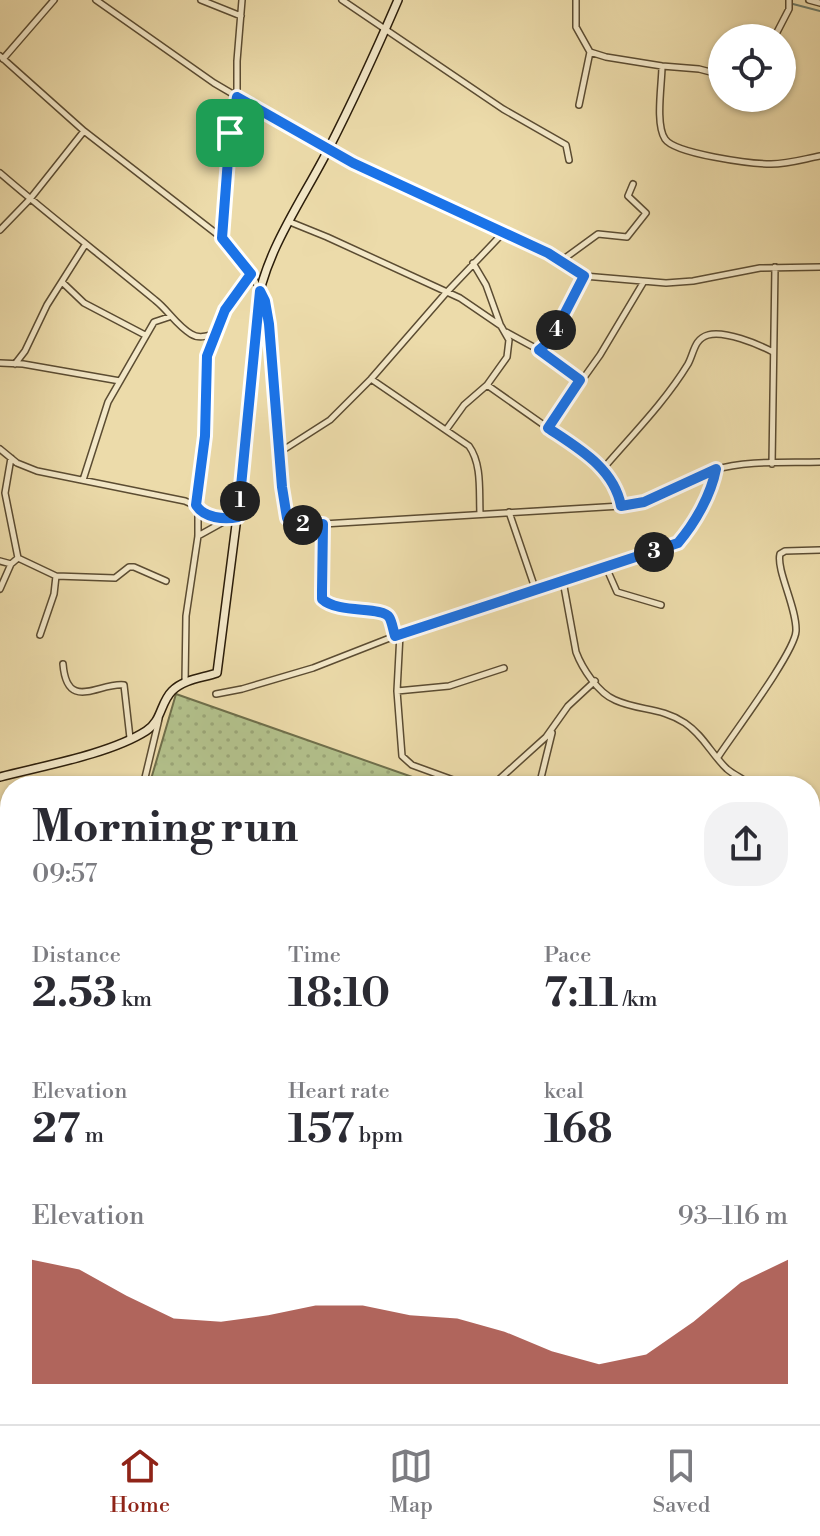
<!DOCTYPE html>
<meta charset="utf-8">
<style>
:root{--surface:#fff;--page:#f2f2f3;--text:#2b2b33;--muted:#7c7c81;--line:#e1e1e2;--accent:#8f2418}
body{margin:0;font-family:"Libre Bodoni",serif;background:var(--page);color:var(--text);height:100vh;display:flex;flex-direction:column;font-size:30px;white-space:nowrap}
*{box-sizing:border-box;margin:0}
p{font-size:26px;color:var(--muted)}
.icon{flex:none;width:44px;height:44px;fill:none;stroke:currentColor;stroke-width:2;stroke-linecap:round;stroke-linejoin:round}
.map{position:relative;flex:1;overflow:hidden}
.details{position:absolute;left:0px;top:776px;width:820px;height:648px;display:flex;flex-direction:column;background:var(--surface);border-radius:32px 32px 0 0;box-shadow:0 2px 6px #0004}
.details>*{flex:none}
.controls{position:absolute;left:708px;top:24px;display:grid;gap:16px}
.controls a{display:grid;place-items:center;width:88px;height:88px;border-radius:50%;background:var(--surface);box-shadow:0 2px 6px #0004;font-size:40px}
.pin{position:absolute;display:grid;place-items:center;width:68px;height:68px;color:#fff;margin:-34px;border-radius:16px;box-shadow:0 4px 12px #0006}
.km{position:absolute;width:40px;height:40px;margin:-20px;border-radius:50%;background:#222;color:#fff;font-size:22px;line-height:40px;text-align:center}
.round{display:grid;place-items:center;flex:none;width:84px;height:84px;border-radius:32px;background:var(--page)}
.overview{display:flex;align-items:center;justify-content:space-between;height:136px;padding:0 32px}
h1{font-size:44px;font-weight:700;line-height:60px}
.metrics{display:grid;grid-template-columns:repeat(3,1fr);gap:12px;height:136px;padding:8px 32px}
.metrics div{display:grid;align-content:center}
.metrics b{font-size:40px;font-weight:700}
.metrics small{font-size:22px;font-weight:400}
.metrics p{font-size:22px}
.chart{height:224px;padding:16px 32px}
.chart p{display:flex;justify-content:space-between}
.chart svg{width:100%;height:144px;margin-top:8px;fill:var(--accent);opacity:.7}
.tabs{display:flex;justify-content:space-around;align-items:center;height:112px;border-top:2px solid var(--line);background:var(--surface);font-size:22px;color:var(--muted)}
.tabs a{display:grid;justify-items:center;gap:4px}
.tabs .on{color:var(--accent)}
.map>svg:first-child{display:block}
.grass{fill:url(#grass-dots);stroke:#6f6f4b;stroke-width:2}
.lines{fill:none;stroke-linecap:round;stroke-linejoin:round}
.stream{stroke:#6d7c6b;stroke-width:2}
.street-casing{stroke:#5b4c32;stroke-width:8}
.secondary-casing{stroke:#2b1d0a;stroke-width:10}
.street{stroke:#f3e8c8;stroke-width:5}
.secondary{stroke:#f3e8c8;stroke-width:7}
.route-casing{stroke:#fff;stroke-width:16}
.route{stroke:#1a73e8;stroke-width:10}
</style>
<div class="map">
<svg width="820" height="1424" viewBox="0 0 820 1424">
<defs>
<pattern id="grass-dots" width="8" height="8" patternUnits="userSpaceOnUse" patternTransform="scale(2)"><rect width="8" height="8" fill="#b3c18c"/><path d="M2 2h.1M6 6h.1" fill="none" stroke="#9aa577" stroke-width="1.8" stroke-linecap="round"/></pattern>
</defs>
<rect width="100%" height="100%" fill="#ecdbaa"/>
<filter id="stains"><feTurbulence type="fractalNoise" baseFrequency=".0025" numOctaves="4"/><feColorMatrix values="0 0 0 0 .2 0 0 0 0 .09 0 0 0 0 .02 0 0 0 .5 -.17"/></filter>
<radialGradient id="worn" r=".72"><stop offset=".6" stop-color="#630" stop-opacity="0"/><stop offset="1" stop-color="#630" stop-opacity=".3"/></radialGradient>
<!-- grass -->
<path class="grass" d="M176,694L438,786H149Z
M10,1275V1414H810V1275L820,1278V1424H0V1310Z"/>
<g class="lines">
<!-- stream -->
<path class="stream" d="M793,4L820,11
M810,1314L820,1316"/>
<defs>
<path id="street" d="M96,0L214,83L328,150L548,253L584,276L666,283L693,281L760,268L820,267
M201,0L241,16
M342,0L503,109L566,145L569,160
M576,0V27L590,52L606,57L662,66L699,69L722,75
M809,0L820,3
M774,38L789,9V0
M0,56L84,131L222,238L255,281L265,301L269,324C271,356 278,507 292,523L323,524L621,506C654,500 681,480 714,470C747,460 786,463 820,462
M3,59L54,0
M662,66C662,84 655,124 665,139C675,154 752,164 771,164C788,164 804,159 820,156
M579,105L590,52
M0,173C51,217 103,257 155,300C168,310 176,325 191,334C199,339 206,336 215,334
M290,222L327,237L460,298L501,326L509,340L507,357L487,385L464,405L446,430
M0,230L30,199L84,131
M222,237L230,133L237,97V61L242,0
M561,261L598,234L627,237L646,213L628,196L633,184
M473,263L486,285L500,324
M62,282L84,303L145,335
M506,332L539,350L580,380
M539,350L551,340L584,276
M0,363L23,364L120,381
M15,364L25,351L47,305L85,245
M371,379L469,446C482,464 479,491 480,513
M487,385L592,459L613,480L621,506
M548,428L600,355L643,283
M0,449L17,463L37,471L185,501L198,507V536L186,616L185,682
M280,452L330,420L371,379L445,294L503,233
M11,458L5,493L18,558L56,576L54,594L40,635
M772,464L775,267
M602,470C631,436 665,402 688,364C694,353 694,339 708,335C724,330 758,344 773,352
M83,480L108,402L154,322L169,317
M196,505L205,436L207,356L225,310L251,275
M199,510L225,520L238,517
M509,512L536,591
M323,524L322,599L334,607L387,614L395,636
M198,536L225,521
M0,561L11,564L18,558
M606,567L617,592L661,605
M56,576L115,578L129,567H134L166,581
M563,581L576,652C582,668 598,693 615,700C639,711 661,707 685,723C703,735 712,755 727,769C734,775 742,778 748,783
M0,589L11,564
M400,634L397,691L402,756L412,765L456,781L474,784L495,783L546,737L568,706L595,681
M63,664C67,713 99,682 124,685L130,738
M397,691L449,686L504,668
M216,694L242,689L313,668L400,634L676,545C695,528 711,494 716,469
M718,757C733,734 795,652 796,631C797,608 776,570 780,554L785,551L820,550
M143,786L159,719
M539,786L552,733
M810,823L820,819
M0,1036L10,1020
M0,1096L10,1098
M0,1300L10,1270"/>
<path id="secondary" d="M0,777C42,766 110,754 146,731C162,721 160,703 172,691C184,679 203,678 217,673L247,439L256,312C263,254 302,201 328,150C353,101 376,51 398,0"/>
</defs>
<!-- street casing -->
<use href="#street" class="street-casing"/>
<!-- secondary casing -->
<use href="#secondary" class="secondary-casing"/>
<!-- street -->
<use href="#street" class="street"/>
<!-- secondary -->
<use href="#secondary" class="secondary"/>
</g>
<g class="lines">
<defs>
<path id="route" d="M237,97L353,163L548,253L584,276L551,340L539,350L580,380L548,428C578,448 614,468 621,506L644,502L716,469C711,495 695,523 678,543L395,636C393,630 392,621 389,617C382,606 338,614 322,599V591L323,524L295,525L287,518L282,487L269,324L265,301L260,291L238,517C224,520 204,518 196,505L205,436L207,356L225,310L251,274L222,238L230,133Z"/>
</defs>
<!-- route casing -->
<use href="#route" class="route-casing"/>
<!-- route -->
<use href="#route" class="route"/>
</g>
<rect width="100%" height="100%" filter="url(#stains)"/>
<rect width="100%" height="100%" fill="url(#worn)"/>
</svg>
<div class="controls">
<a><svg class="icon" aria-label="locate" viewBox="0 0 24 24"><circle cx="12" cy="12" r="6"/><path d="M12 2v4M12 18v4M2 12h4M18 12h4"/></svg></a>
</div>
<div class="pin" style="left:230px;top:133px;background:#1e9e55"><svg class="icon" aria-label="arrive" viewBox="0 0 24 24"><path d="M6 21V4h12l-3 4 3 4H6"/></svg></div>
<b class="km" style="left:240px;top:501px">1</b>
<b class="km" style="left:303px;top:525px">2</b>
<b class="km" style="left:654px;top:552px">3</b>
<b class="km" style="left:556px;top:330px">4</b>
<section class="details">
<div class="overview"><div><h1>Morning run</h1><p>09:57</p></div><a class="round"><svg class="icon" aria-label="share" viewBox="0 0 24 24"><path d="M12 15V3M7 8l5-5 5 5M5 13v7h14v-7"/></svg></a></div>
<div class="metrics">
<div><p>Distance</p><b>2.53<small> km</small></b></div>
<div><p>Time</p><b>18:10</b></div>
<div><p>Pace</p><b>7:11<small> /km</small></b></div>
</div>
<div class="metrics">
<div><p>Elevation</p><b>27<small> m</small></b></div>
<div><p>Heart rate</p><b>157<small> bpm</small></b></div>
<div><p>kcal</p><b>168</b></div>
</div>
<div class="chart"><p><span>Elevation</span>93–116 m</p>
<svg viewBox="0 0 160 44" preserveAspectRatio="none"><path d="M0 44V6L10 9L20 17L30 24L40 25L50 23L60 20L70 20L80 23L90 24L100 28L110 34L120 38L130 35L140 25L150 13L160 6V44z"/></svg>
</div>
</section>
</div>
<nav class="tabs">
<a class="on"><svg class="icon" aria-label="home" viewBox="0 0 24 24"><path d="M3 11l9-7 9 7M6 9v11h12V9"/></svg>Home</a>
<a><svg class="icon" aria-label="map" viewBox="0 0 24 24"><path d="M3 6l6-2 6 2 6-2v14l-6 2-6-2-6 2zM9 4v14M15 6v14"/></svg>Map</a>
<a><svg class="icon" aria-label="saved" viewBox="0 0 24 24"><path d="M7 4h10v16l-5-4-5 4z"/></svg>Saved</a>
</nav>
